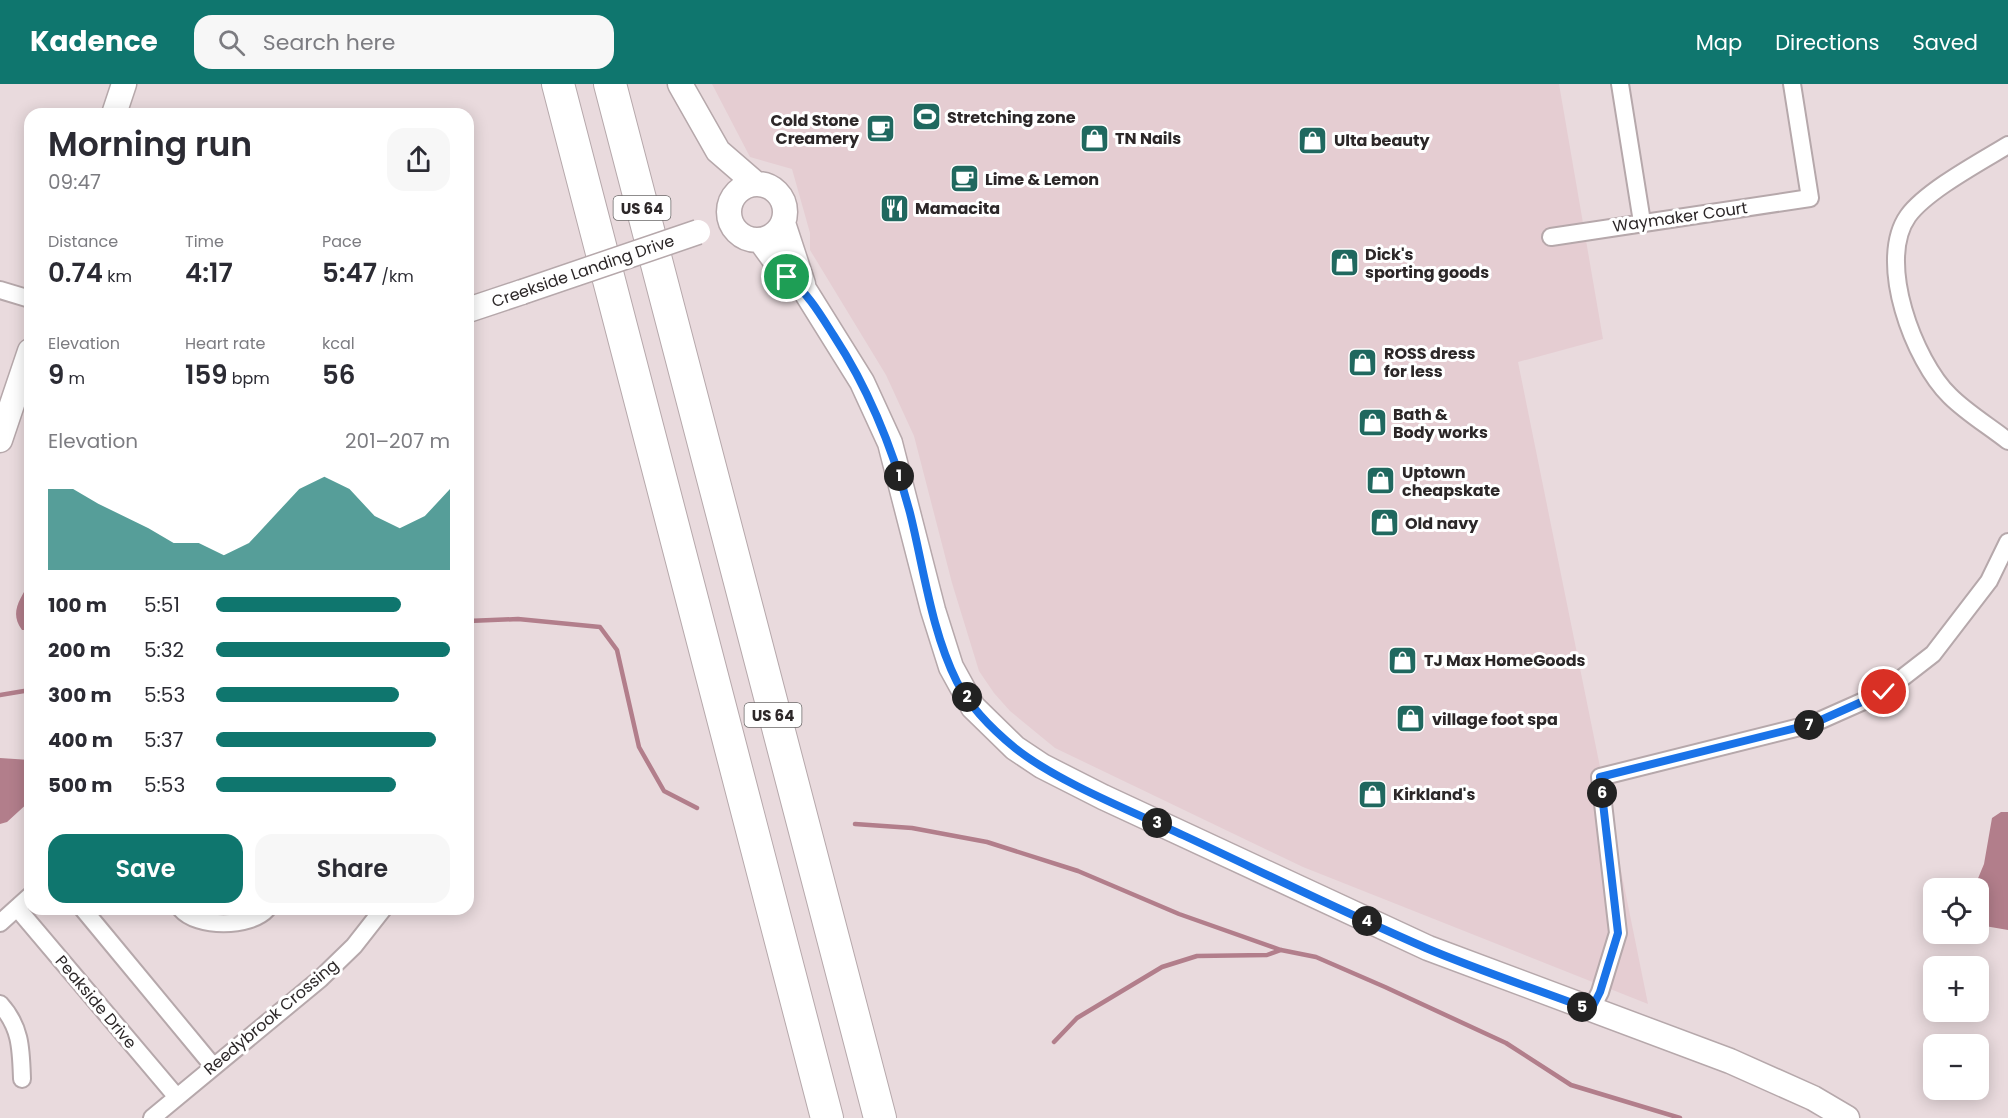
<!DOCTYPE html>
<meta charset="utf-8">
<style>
:root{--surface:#fff;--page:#f7f7f7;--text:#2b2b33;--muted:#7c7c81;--accent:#0f766e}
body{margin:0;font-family:Poppins,sans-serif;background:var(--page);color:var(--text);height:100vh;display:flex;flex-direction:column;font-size:22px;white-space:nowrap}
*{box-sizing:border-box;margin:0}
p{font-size:20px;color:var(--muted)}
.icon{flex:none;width:33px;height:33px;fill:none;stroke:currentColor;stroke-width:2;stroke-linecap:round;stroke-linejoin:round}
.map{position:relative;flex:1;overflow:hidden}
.sheet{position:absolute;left:24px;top:24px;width:450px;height:807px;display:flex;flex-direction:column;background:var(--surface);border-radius:18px;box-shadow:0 3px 15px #0003}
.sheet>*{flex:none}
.tools{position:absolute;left:1923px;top:794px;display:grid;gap:12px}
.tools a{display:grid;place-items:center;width:66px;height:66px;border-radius:12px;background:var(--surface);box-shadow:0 3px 15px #0003;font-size:30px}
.pin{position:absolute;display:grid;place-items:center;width:51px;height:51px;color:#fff;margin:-26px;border:3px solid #fff;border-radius:50%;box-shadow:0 2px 6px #0007}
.km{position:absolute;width:30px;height:30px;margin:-15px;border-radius:50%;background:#222;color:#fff;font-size:16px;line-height:30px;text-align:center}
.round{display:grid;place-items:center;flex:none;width:63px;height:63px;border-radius:18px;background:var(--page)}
.overview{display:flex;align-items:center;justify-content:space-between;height:102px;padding:0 24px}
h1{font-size:33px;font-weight:600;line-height:45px}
.figures{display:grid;grid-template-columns:repeat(3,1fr);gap:9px;height:102px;padding:6px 24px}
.figures div{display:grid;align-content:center}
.figures b{font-size:26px;font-weight:600}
.figures small{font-size:16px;font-weight:400}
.figures p{font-size:16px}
.chart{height:168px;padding:12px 24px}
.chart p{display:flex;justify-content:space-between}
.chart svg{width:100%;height:108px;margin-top:6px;fill:var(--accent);opacity:.7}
.button{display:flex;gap:12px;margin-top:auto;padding:12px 24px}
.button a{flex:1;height:69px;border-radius:18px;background:var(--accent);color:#fff;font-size:24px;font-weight:600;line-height:69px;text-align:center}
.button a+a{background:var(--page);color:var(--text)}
ul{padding:0 24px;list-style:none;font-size:20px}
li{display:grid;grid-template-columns:96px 72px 1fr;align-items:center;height:45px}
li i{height:15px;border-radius:8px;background:var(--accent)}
header{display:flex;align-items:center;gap:36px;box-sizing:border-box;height:84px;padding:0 30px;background:var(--accent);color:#fff}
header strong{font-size:28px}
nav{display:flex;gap:33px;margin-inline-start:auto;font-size:21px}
.search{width:420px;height:54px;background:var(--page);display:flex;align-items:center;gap:15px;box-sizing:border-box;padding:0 21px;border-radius:18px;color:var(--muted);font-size:22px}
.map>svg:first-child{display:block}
.built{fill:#e5cdd2}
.water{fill:#b27e8b}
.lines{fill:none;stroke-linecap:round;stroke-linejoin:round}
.stream{stroke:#b27e8b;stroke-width:4.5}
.street-casing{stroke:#b6a8ab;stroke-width:20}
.secondary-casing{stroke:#b6a8ab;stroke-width:27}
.highway-casing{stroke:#b6a8ab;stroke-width:34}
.street{stroke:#fff;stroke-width:16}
.secondary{stroke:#fff;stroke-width:24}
.highway{stroke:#fff;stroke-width:32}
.secondary-bridge-casing{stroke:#b6a8ab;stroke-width:27;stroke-linecap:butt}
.secondary-bridge{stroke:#fff;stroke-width:24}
.route-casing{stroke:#fff;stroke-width:12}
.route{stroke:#1a73e8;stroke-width:8}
.labels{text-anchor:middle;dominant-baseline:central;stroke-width:6;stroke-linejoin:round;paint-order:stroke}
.shield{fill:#fff;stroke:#6b6868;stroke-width:1.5}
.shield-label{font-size:15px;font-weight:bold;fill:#2c2728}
.poi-label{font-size:16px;font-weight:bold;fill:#2c2728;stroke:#fff;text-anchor:start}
.street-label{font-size:16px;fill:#2c2728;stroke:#fff}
</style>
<header>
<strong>Kadence</strong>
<div class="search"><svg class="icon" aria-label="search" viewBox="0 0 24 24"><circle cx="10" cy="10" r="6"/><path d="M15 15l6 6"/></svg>Search here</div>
<nav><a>Map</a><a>Directions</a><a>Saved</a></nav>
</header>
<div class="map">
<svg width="2008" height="1034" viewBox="0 0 2008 1034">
<rect width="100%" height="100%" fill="#e9dadd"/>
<!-- built -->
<path class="built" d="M712,0H1559L1603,255L1518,278L1648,920L1303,783L1055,664L1010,627L994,609L979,587L952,499L914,352L886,291L810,166V149L792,85L750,73Z"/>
<!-- water -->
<path class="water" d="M30,498V546H22C9,529 20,515 30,498Z
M0,674L30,676V717L7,738L0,740Z
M2001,728H2008V846L1979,841L1978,804H1974L1984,780L1992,734Z"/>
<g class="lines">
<!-- stream -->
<path class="stream" d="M468,537L518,535L600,543L617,566L639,663L664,707L697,724
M0,611L30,606
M855,740L912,744L987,758L1078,787L1179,830L1281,866L1316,873L1385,903L1506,959L1571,1001L1680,1034
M1054,958L1077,934L1162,883L1197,872L1267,871L1281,866"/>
<defs>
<path id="street" d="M1620,0L1642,138
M2008,61C1980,78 1926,107 1908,132C1876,177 1914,277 1950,312C1967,329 1989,342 2008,357
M1551,153L1810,114L1792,0
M0,206L30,215
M17,824L176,1012
M83,825L213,982
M181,825C197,844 250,844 267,825
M0,839L30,812
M0,920C21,943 21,965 22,995
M1591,926L1600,908L1618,849L1600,693L1812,640L1884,608L1933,570L1989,497L2008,458
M152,1034L320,895L354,862L383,825"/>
<path id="secondary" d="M680,0L718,67L755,99
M114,30L124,0
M729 128a28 28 0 1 1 56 0a28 28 0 1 1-56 0Z
M783,139L803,200
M760,156L787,193L804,205L862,298L890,359L933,526L951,583L973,623L1015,664L1042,682L1103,713L1428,864L1730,977L1813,1014L1847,1034
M468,226L522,208
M0,356L30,267"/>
<path id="highway" d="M558,0L827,1034
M610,0L880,1034"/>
</defs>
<!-- street casing -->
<use href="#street" class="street-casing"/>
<!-- secondary casing -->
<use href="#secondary" class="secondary-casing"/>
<!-- highway casing -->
<use href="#highway" class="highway-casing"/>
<!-- street -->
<use href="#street" class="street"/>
<!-- secondary -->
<use href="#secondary" class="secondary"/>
<!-- highway -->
<use href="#highway" class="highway"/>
<defs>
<path id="secondary-bridge" d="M522,208L698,148"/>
</defs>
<!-- secondary-bridge casing -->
<use href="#secondary-bridge" class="secondary-bridge-casing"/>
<!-- secondary-bridge -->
<use href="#secondary-bridge" class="secondary-bridge"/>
</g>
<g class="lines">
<defs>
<path id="route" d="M787,193C808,209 820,230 834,252C870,307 893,365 910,429C924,485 931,546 957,598C970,623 993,646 1015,664C1059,699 1134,728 1187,753C1266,790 1345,829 1426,864C1480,887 1536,905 1591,926L1600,908L1618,849L1600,693L1812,640L1884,608"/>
</defs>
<!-- route casing -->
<use href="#route" class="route-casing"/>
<!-- route -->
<use href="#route" class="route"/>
</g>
<!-- icons -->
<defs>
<symbol id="stadium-square" viewBox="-11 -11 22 22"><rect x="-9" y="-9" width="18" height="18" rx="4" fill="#20685f" stroke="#fff"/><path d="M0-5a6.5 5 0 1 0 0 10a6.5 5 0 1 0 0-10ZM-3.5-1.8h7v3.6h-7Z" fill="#fff"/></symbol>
<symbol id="cafe-square" viewBox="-11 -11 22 22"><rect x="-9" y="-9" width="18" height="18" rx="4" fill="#20685f" stroke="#fff"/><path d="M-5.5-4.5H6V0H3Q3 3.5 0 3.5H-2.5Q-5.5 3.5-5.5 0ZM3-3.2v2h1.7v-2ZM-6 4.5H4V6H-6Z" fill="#fff"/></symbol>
<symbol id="shop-square" viewBox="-11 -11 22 22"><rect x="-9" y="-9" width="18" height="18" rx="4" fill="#20685f" stroke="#fff"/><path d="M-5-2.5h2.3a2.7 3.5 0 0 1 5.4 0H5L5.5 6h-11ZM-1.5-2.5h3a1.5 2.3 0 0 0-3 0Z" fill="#fff"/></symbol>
<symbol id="restaurant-square" viewBox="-11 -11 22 22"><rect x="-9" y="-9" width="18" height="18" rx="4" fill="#20685f" stroke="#fff"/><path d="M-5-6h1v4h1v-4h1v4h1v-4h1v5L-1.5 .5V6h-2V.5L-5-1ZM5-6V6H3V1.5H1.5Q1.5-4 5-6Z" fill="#fff"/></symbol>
</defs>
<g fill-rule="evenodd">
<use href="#stadium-square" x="910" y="16" width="33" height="33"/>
<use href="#cafe-square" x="864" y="28" width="33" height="33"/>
<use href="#shop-square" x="1078" y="38" width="33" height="33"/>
<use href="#shop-square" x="1296" y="40" width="33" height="33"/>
<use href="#cafe-square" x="948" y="78" width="33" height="33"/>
<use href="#restaurant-square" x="878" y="108" width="33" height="33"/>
<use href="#shop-square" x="1328" y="162" width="33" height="33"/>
<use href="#shop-square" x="1346" y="262" width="33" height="33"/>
<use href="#shop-square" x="1356" y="322" width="33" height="33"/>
<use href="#shop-square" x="1364" y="380" width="33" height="33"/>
<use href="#shop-square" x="1368" y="422" width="33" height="33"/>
<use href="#shop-square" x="1386" y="560" width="33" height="33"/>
<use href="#shop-square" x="1394" y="618" width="33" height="33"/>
<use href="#shop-square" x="1356" y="694" width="33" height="33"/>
</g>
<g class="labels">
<!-- shield labels -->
<g class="shield">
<rect x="613.5" y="112" width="57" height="24" rx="4.5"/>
<rect x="744.5" y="619" width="57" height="24" rx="4.5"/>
</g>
<g class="shield-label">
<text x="642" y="124">US 64</text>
<text x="773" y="631">US 64</text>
</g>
<!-- poi labels -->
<g class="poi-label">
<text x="947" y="33">Stretching zone</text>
<text x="859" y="36" text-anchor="end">Cold Stone<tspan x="859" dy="18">Creamery</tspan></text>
<text x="1115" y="54">TN Nails</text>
<text x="1334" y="56">Ulta beauty</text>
<text x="985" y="95">Lime &amp; Lemon</text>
<text x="915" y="124">Mamacita</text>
<text x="1365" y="170">Dick's<tspan x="1365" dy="18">sporting goods</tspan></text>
<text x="1384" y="269">ROSS dress<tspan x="1384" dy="18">for less</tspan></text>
<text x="1393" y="330">Bath &amp;<tspan x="1393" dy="18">Body works</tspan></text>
<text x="1402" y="388">Uptown<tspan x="1402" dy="18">cheapskate</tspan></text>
<text x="1405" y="439">Old navy</text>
<text x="1424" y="576">TJ Max HomeGoods</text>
<text x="1432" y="635">village foot spa</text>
<text x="1393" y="710">Kirkland's</text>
</g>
<!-- street labels -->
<g class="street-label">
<text transform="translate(1680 133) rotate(-8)">Waymaker Court</text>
<text transform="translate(583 187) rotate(-19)">Creekside Landing Drive</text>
<text transform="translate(96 918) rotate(50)">Peakside Drive</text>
<text transform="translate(271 933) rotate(-40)">Reedybrook Crossing</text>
</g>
</g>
</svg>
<div class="tools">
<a><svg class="icon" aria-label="locate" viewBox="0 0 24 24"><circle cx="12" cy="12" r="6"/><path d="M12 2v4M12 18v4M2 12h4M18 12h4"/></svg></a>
<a>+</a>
<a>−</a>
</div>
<div class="pin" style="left:787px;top:193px;background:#1e9e55"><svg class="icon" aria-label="arrive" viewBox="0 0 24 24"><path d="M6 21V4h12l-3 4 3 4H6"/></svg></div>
<div class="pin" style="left:1884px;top:608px;background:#d93025"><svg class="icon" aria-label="check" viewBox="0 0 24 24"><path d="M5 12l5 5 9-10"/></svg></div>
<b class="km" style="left:899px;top:392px">1</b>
<b class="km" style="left:967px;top:613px">2</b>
<b class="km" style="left:1157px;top:739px">3</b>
<b class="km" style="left:1367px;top:837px">4</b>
<b class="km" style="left:1582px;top:923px">5</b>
<b class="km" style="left:1602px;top:709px">6</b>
<b class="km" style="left:1809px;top:641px">7</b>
<section class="sheet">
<div class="overview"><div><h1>Morning run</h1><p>09:47</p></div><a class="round"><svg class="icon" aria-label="share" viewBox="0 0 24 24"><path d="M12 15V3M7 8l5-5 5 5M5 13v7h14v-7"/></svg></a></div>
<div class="figures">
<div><p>Distance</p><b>0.74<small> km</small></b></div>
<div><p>Time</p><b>4:17</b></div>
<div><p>Pace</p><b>5:47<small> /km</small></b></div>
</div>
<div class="figures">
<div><p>Elevation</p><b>9<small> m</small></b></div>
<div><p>Heart rate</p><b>159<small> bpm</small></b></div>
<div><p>kcal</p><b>56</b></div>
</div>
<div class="chart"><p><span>Elevation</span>201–207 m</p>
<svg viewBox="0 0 160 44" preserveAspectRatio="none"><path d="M0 44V11L10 11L20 17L30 22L40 27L50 33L60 33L70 38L80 33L90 22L100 11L110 6L120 11L130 22L140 27L150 22L160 11V44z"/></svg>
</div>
<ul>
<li><b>100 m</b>5:51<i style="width:79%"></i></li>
<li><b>200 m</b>5:32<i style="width:100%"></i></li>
<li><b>300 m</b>5:53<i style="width:78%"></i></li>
<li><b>400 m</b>5:37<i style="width:94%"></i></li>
<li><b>500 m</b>5:53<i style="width:77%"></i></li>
</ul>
<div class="button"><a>Save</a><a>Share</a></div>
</section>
</div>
